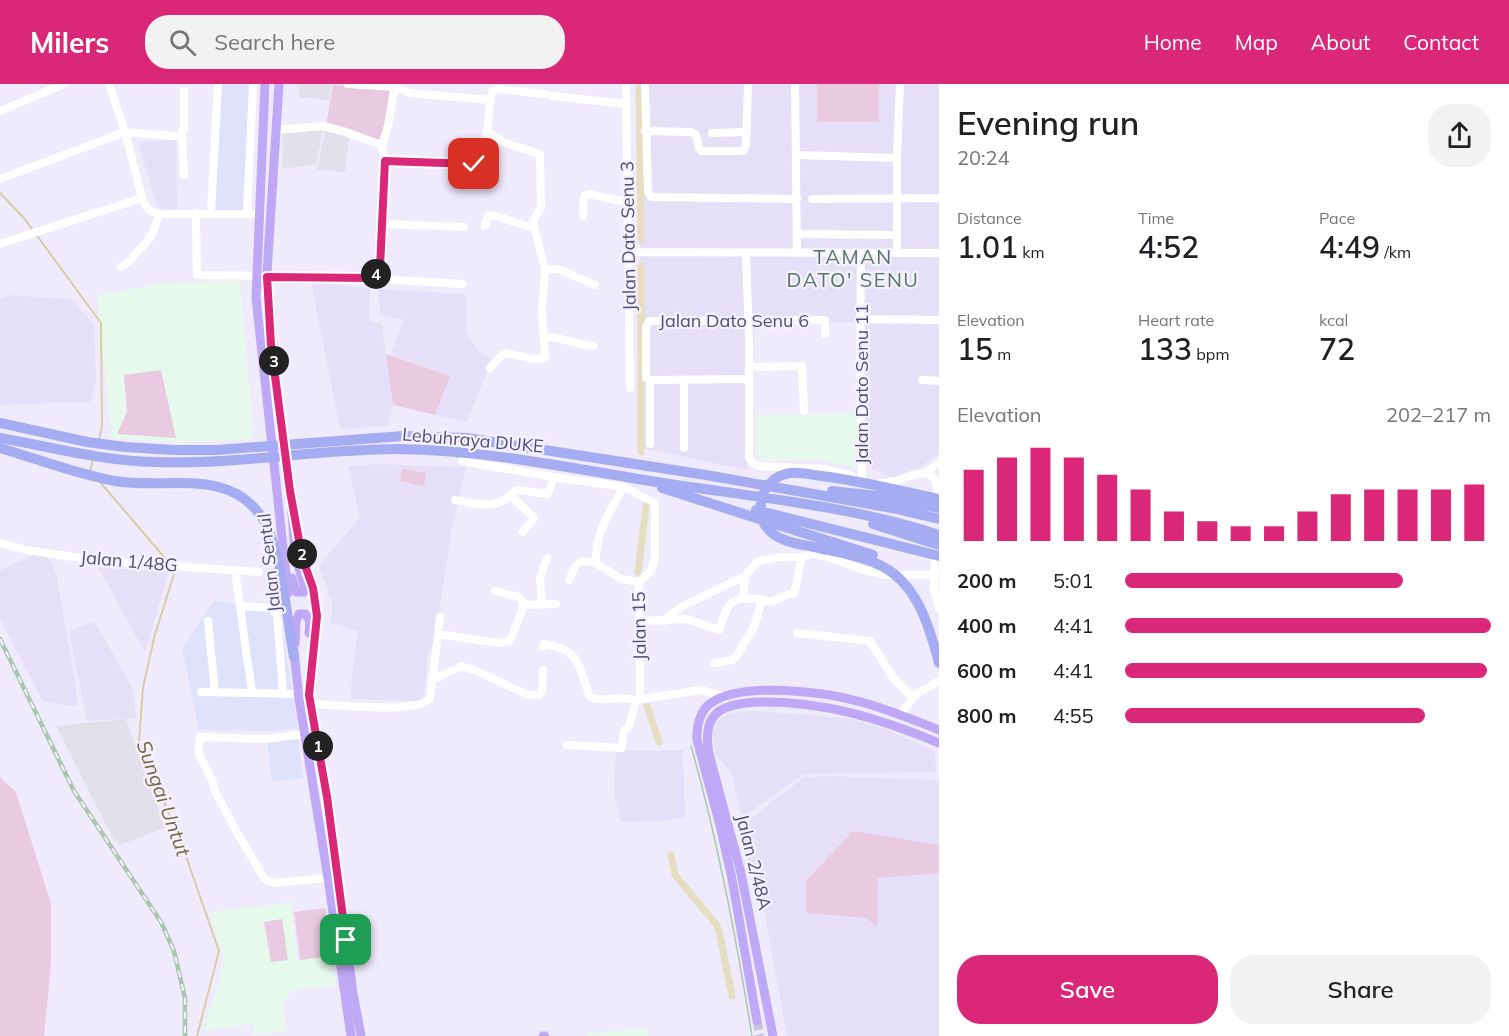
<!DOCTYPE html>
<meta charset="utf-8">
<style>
:root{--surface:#fff;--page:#f2f2f2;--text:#202124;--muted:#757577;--accent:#db2777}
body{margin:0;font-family:Mulish,sans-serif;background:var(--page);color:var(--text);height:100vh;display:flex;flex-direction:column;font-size:22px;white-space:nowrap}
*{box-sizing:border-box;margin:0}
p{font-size:20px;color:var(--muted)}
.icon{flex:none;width:33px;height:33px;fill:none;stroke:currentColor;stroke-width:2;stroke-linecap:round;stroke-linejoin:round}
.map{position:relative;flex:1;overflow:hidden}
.details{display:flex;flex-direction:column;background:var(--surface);width:570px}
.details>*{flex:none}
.pin{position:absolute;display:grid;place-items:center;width:51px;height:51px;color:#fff;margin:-26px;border-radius:12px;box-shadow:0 3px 9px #0006}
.km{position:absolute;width:30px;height:30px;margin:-15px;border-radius:50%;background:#222;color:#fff;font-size:16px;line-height:30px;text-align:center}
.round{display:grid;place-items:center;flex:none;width:63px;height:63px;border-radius:24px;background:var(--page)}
.summary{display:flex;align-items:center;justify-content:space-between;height:102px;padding:0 18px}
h1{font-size:33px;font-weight:600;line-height:45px}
.stats{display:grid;grid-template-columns:repeat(3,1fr);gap:9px;height:102px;padding:6px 18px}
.stats div{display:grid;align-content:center}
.stats b{font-size:30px;font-weight:600}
.stats small{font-size:16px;font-weight:400}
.stats p{font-size:16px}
.chart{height:168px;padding:12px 18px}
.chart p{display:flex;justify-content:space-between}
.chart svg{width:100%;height:108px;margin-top:6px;stroke:var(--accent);stroke-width:6}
.cta{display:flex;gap:12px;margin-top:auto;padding:12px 18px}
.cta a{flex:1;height:69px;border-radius:24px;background:var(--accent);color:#fff;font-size:24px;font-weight:600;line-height:69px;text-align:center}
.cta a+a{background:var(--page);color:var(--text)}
ul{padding:0 18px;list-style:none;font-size:20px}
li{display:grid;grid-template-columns:96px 72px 1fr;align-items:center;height:45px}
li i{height:15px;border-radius:8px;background:var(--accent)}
header{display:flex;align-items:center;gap:36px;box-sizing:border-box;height:84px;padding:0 30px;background:var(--accent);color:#fff}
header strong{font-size:28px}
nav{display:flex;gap:33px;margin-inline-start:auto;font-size:21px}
.search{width:420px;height:54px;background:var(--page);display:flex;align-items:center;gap:15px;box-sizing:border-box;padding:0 21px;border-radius:24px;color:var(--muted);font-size:22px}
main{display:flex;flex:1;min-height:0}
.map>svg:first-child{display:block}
.residential{fill:#e5e0f8}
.commercial{fill:#e0e1fb}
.industrial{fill:#e2e0eb}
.education{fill:#e7f8ec}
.green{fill:#e9cae1}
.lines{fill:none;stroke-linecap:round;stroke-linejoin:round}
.stream{stroke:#d6cda7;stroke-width:2}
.canal{stroke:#e5dec0;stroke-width:7}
.major-tunnel{stroke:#c8c4da;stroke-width:9;stroke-dasharray:9 4.5;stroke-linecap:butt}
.minor{stroke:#fff;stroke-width:8}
.major{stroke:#bfa8f5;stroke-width:9}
.highway{stroke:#a6acf1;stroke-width:10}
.tram{stroke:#a9c6af;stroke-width:1.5}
.rail-casing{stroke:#a9c6af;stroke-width:4.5}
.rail{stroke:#f5f1fe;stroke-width:2;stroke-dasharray:7;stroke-linecap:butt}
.route-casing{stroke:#fff;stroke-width:12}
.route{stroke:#db2777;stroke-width:8}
.labels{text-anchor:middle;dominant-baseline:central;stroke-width:4.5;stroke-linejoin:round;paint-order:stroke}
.street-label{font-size:18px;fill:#504f76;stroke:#f5f1fe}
.neighbourhood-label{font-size:20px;letter-spacing:1.5px;fill:#557660;stroke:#f5f1fe}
.water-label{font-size:20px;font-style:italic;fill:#726a40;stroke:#f5f1fe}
</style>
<header>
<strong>Milers</strong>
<div class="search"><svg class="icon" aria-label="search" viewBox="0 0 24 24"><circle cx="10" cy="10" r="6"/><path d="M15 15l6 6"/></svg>Search here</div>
<nav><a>Home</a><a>Map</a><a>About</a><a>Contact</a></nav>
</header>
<main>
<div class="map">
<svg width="939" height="952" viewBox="0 0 939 952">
<rect width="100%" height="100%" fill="#f0ebfc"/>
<!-- residential -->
<path class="residential" d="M637,0H939V370L920,383L893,394L871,384L865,378L862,238L755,240L747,386L643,364Z
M176,56L177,126L162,125L156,121L138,58Z
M311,198L370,204L369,236L382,240L393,321L388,342L340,345Z
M378,205L463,210L467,214L466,248L479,267L492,275L467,338L435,331L450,292L393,272L392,267L403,236L381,231Z
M11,211L71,215L94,240L96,298L90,318L0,321V215Z
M377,380L466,383L451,450L434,562L428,569L424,611L418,617L350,615L357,547L331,539L332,520L319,481L360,433L348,382Z
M35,470L45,472L53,481L57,492L76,605L77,623L43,618L0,535V486Z
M98,483L169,488L145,568L130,542Z
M94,537L133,604L136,634L87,637L69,547Z
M754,627L814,631L851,635L885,645L935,667L936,688L803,690L742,734L731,688L717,673L712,648L718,637L728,629Z
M683,666L685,734L661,737L621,738L614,709L616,667Z
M831,692L939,696V952H787L764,827L738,745L804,693Z"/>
<!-- commercial -->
<path class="commercial" d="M221,0H249L245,127L214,126Z
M214,517L279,524L298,644L275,647L199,646L182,564Z
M298,653L303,694L272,698L267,657Z"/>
<!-- industrial -->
<path class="industrial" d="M300,0H332L329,16L299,13Z
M323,46L316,80L282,85L283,50Z
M325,46L349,54L345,88L317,86Z
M126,635L165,744L119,761L111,751L56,642Z"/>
<!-- education -->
<path class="education" d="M240,196L254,355L180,359L112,354L97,211L167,199Z
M857,330L856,384L820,376L762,377L756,369L755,331Z
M291,818L298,876L333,872L336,901L290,907L288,913L283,918L287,947L254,951L253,940L203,947L225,878L209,828Z
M647,944L648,952H587V950Z"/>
<!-- green -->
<path class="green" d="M817,0H879V38H817Z
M333,1L389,5L392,8L382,58L326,41Z
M386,270L450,292L435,331L393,321Z
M161,286L176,354L117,350L127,328L124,291Z
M402,385L426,389L424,402L400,397Z
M0,692L3,697L16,708L51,820V880L44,952H0Z
M853,747L939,761V789L878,794L877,843L867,834L806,829V797Z
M325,824L331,872L300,876L294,828Z
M282,835L288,876L271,878L264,838Z"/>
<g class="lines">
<!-- stream -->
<path class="stream" d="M0,109L24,134L101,239L102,342L99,356
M90,387L93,376
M100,398L170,480
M174,485L175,487L154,554L143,604L139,658L182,761L219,867L197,952"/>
<!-- canal -->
<path class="canal" d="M639,0L641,156
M641,368V182
M638,488L646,422
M647,622L659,658
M671,771L675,791L716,840L719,847L732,912"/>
<!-- major-tunnel -->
<path class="major-tunnel" d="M757,937L760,952"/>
<!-- minor -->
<path class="minor" d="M109,0L125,48L142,114C146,124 149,128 159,130H259
M348,0L395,3L410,9L490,16
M626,0L630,304
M645,0L648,107L651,113L797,115
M795,0L797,169
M552,12L626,20
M0,27L64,0
M276,46L323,42L343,47L382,61L385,77L380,184L373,194
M487,47L503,58L540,70L541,123L533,137L545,185L542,227L545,274L535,275L504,269L490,284
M645,47L691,48L696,51L699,64L701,67H743L746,61L748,0
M182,48L184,91
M712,49L747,48
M382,61L388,42L395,0
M796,71L897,74
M385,77L474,80C490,62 487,31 492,8L499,5L545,10
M0,95L125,48L175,52L180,51L184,45V7
M812,115L939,114
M196,129L197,191L346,193L462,200
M211,129L218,0
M247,129L253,0
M583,132L584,112L589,110L626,118
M381,140L464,143
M485,142L488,132L492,131L534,144
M797,150L897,151
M0,160L142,114
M628,168L939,169
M861,169L860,274L862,394
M897,169V74L900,0
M746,170L749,257V374L753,379L759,382L823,385L852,392
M121,183C132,178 131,174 138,167C152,154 154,148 159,130
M545,185H558L595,201
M860,235L939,236
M545,252C561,254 576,260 593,262
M749,283L802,282L804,327
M650,296L749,295
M922,296L939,297
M650,360V296L646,294V243L649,237L825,236V250
M684,364V296
M462,377L554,393L624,403
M924,389L939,379
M881,399C898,400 912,387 929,390L936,397L937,411
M510,411L517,406L548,410L554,393
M455,416C474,419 495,427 510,411L534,434L523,448
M0,459L27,466L100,477L259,488
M935,465L934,506L939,525
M596,479C595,450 609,427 624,403L655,419V474L651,487L639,498L640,615
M235,486L252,609
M569,496L576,481L582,477L596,479L621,495L639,498
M743,514L745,492
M542,520L540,495L547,474
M524,521L556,520
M240,522L271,524L277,531L283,609
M208,537L215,608
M639,537L687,535L719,546C728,521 728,512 757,515C762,516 767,518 772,517C781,516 781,510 794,510L802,473
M664,537L673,529L685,521L745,492L758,477L779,473H802L813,470L825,472L864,486L886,491H933
M797,549L870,557L894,595L913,614
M438,550L440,533
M543,563L544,560C581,565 578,582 590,613C604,619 621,611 635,616
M714,579L732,576L736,573L754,543L762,516
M432,593L437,594L461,582L479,588L528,611H539L542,607L543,586
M201,608L299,610
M310,620C333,620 418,631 430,614L438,550L499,559L510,557L522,527L523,518L519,513L495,507
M900,631L916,610L939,597
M305,650L266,655L200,653L198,668L212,696L215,707L235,745L264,794L273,799L328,794
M567,661L621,664L624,647L629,642L636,616L701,606L723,612L724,615"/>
<!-- major -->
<path class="major" d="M265,0L256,214L288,509
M279,0L266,204L271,261L291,416L295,471L304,501V508H296L292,494
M299,460L313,504L317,532L309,611L327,713L353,909L361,952
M295,560L296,538L299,530H305C311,535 310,541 309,549
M294,567L299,615L328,794L351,952
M757,937L732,795L720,741L697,656C696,643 700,626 711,619C742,597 826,608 861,618C887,625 914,636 939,646
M543,952H545
M773,952L741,789L709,670C701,627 723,619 761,618C824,617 881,635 939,659"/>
<!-- highway -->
<path class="highway" d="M0,339L87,358L125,363L173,366H217L403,352L467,354L706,391L892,424L939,435
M0,354C51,363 103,377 155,378C237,381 317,365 398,365C487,366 575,385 663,399C754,413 852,422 939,451
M0,364C38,375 75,390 115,397C166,406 229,382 263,435C281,464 287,536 294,573
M662,404L873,471
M832,407L877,412L939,424
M939,415C900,407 862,397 822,392C812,391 801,388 790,389C775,391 762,404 761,419C759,431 762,440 771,448C783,459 802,460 818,464C837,468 857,471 875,479C916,495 929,541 939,579
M756,426L939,472
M873,440L939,461"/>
<!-- tram -->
<path class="tram" d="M691,662C718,757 736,854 752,952"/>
<defs>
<path id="rail" d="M0,555L74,707L161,838L174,867L185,914V952"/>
</defs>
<!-- rail casing -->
<use href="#rail" class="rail-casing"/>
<!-- rail -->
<use href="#rail" class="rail"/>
</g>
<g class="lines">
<defs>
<path id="route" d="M346,856L327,713L309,611L317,532L313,504L302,473L290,407L271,261L267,193L373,194L380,184L385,77L474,80"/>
</defs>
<!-- route casing -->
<use href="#route" class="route-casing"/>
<!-- route -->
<use href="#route" class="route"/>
</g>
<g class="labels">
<!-- street labels -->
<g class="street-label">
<text transform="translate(628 152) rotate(-91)">Jalan Dato Senu 3</text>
<text x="734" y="236">Jalan Dato Senu 6</text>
<text transform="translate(861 300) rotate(-90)">Jalan Dato Senu 11</text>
<text transform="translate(473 356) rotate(5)">Lebuhraya DUKE</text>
<text transform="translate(129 477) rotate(5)">Jalan 1/48G</text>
<text transform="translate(269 479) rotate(-96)">Jalan Sentul</text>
<text transform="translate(639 542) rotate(-91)">Jalan 15</text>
<text transform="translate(754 778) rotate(76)">Jalan 2/48A</text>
</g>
<!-- neighbourhood labels -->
<g class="neighbourhood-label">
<text x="853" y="172">TAMAN<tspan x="853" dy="23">DATO' SENU</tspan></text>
</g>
<!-- water labels -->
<g class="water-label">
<text transform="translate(164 714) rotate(70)">Sungai Untut</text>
</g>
</g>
</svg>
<div class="pin" style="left:346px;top:856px;background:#1e9e55"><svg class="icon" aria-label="arrive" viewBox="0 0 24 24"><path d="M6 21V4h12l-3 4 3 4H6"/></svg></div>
<div class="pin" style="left:474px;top:80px;background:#d93025"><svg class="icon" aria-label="check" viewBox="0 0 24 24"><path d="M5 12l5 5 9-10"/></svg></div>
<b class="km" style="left:318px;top:662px">1</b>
<b class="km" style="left:302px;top:470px">2</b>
<b class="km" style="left:274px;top:277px">3</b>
<b class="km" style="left:376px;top:190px">4</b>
</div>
<section class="details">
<div class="summary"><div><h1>Evening run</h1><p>20:24</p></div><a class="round"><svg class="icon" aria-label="share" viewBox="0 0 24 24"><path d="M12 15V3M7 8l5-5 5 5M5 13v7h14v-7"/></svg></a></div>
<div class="stats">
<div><p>Distance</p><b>1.01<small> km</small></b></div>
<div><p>Time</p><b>4:52</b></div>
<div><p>Pace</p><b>4:49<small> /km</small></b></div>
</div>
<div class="stats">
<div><p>Elevation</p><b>15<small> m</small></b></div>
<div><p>Heart rate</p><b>133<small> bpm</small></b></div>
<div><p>kcal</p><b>72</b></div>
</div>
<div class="chart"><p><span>Elevation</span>202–217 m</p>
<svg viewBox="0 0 160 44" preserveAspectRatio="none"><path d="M5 44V15M15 44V10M25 44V6M35 44V10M45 44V17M55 44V23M65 44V32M75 44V36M85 44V38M95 44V38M105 44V32M115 44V25M125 44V23M135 44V23M145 44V23M155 44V21"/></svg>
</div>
<ul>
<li><b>200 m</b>5:01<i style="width:76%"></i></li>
<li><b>400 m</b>4:41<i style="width:100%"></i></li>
<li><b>600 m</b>4:41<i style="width:99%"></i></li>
<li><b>800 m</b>4:55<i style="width:82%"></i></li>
</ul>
<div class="cta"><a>Save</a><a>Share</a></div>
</section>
</main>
